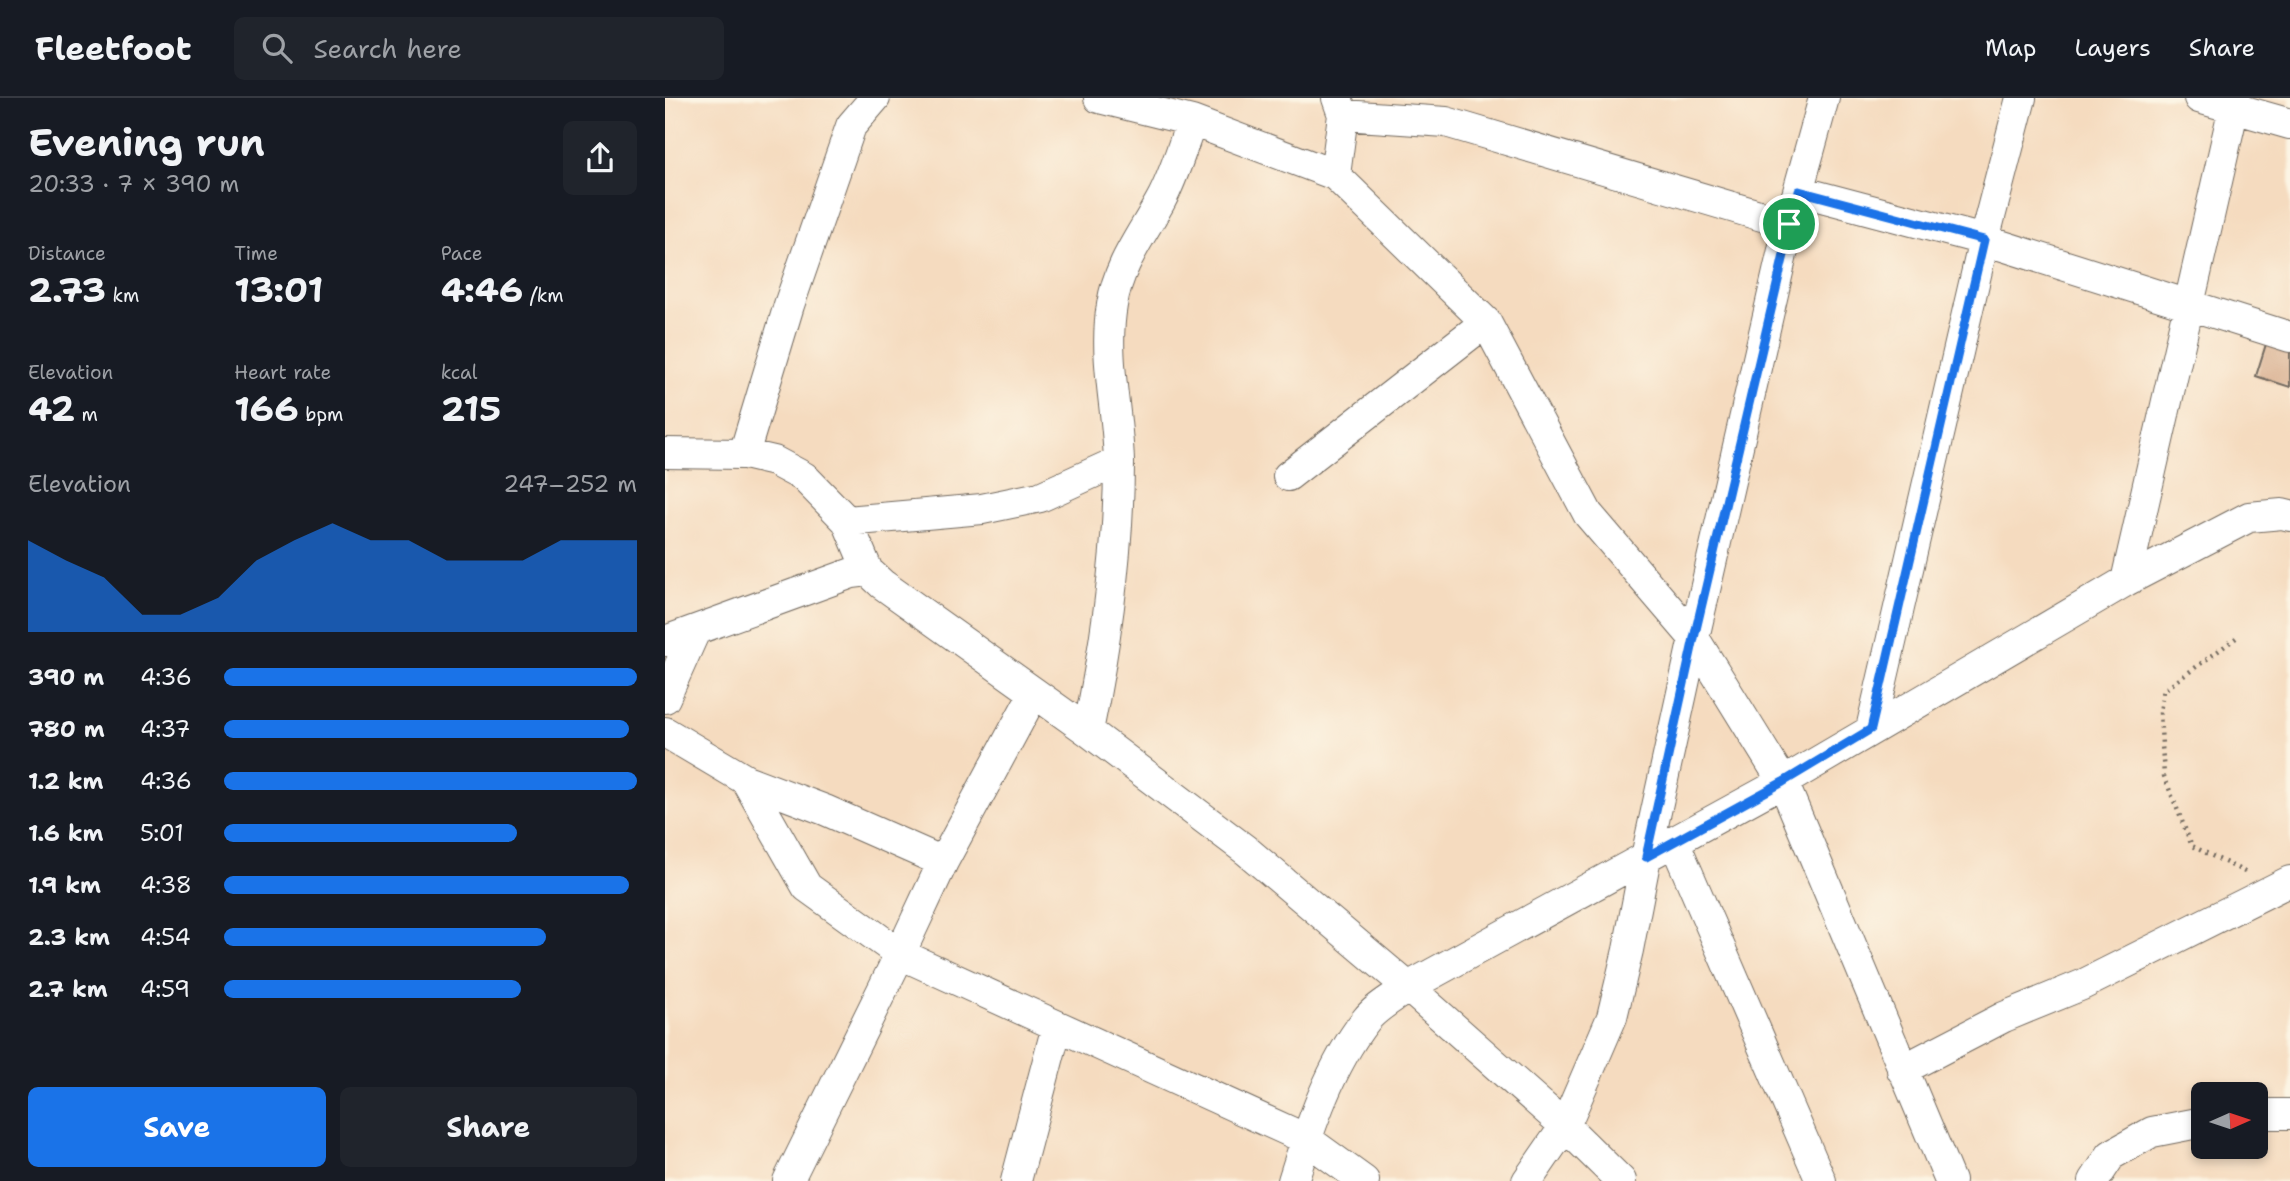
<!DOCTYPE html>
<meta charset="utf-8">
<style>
:root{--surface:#171b24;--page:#20242c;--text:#f1f3f6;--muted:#9ea1a6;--line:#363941;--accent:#1a73e8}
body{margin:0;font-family:"Shantell Sans",sans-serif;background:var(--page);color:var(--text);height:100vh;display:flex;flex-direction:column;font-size:26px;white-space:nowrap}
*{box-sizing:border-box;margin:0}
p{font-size:23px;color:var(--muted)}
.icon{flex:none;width:38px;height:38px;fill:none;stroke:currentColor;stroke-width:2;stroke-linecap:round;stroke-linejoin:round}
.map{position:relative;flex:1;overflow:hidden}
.details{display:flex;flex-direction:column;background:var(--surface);width:665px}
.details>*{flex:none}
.needle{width:46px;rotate:87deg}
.controls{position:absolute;left:1526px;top:984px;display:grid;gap:14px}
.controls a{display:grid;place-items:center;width:77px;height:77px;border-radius:10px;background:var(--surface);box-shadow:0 4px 10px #0003;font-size:35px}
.pin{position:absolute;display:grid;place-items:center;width:60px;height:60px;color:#fff;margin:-30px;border:4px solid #fff;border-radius:50%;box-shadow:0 2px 7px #0007}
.round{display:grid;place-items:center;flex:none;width:74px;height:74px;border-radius:10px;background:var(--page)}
.overview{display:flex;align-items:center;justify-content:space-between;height:119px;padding:0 28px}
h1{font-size:38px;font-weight:700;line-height:52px}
.figures{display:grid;grid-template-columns:repeat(3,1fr);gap:10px;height:119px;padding:7px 28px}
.figures div{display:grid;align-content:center}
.figures b{font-size:35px;font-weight:700}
.figures small{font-size:19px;font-weight:400}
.figures p{font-size:19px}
.chart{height:196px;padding:14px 28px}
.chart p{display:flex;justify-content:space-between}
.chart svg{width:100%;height:126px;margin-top:7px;fill:var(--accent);opacity:.7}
.primary-button{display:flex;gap:14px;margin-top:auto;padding:14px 28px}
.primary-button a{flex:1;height:80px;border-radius:10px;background:var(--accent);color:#fff;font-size:28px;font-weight:700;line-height:80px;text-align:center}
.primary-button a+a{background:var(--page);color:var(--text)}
ul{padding:0 28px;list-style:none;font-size:23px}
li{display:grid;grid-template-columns:112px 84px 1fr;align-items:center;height:52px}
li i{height:18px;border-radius:9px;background:var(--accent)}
header{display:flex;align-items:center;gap:42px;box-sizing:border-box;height:98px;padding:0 35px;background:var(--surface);border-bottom:2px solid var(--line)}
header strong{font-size:33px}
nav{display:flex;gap:38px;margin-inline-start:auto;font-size:24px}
.search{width:490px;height:63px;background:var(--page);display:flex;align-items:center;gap:18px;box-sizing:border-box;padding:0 24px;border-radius:10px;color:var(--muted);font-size:26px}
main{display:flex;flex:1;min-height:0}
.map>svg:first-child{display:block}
.building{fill:#d6a988}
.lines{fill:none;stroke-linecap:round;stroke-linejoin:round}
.street-casing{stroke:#72695f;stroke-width:32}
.path{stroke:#72695f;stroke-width:4.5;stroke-dasharray:2 5;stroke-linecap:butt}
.street{stroke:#fff;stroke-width:30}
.route-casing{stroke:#fff;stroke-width:14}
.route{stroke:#1a73e8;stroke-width:9}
</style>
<header>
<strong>Fleetfoot</strong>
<div class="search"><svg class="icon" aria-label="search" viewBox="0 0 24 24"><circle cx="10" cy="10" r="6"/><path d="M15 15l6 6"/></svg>Search here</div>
<nav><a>Map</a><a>Layers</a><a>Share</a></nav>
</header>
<main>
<section class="details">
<div class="overview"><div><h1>Evening run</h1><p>20:33 · 7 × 390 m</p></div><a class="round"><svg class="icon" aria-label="share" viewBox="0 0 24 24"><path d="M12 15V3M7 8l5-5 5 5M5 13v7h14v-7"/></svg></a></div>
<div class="figures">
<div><p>Distance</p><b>2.73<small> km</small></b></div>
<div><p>Time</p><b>13:01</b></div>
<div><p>Pace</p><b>4:46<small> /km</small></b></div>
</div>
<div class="figures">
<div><p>Elevation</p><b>42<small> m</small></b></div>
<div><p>Heart rate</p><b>166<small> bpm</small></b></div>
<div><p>kcal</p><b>215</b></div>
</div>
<div class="chart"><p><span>Elevation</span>247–252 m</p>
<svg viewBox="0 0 160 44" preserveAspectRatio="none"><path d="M0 44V12L10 19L20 25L30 38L40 38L50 32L60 19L70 12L80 6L90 12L100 12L110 19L120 19L130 19L140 12L150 12L160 12V44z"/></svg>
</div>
<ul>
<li><b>390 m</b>4:36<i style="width:100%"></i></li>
<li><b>780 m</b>4:37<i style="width:98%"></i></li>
<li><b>1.2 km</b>4:36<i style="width:100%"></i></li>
<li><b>1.6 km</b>5:01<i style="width:71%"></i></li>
<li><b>1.9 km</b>4:38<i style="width:98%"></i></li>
<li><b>2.3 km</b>4:54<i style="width:78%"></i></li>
<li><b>2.7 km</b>4:59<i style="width:72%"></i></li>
</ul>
<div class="primary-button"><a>Save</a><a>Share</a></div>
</section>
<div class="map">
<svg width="1625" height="1083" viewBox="0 0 1625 1083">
<rect width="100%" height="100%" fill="#fcf5e5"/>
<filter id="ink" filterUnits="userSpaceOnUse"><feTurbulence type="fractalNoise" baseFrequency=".0143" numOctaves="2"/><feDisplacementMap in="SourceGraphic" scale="14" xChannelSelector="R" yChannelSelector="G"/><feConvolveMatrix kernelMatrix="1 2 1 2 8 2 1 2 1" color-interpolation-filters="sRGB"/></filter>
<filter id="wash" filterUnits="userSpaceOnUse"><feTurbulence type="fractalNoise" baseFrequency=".00686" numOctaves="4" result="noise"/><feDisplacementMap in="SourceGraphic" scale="28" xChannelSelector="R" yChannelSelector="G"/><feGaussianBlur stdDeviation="1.57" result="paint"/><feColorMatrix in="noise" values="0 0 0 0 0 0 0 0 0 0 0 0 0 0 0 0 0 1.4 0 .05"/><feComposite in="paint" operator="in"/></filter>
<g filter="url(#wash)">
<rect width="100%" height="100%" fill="#f5dbbf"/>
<g id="blocks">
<!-- building -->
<path class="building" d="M1602,243L1625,251V289L1591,278Z"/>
</g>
</g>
<g filter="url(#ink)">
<use href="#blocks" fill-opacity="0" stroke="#72695f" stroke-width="2"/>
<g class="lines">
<defs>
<path id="street" d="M434,0L527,23L670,77L821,224L923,416L1029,540L1118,684L1285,1083
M1534,0L1625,26
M678,17L781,24L1124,126
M670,77L678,17L672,0
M1134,93L1319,142L1625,239
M0,355L79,356L109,363L139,379L182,423L203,473
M79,356L124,207L186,28L210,0
M623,378L821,224
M182,423L317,411L375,399L454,363
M1461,483L1571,0
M0,543L187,475L203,473L217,486L423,633L582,753L743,889L900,1028L956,1083
M0,600L30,533
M1206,631L1319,142L1356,0
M423,633C441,545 454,456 454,365C453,312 438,260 447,207C453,167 477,137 496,102C509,78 517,49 527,23
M0,634L81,682L160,712L278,764
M81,682L142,789L235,856L641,1041L699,1083
M1009,743L1156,1083
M1237,972L1339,919L1417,887L1625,783
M1591,1016H1625
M123,1083L235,856L278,764L369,595
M351,1083L392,928
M628,1083C645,1028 665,968 701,922C711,909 730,899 743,889L1118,684L1461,483L1584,419L1617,416L1625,418
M862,1083L900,1028L947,919L963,852L981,759L1029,540L1124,126L1159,0
M1429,1083L1446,1057L1487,1034L1538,1024"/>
</defs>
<!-- street casing -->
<use href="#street" class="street-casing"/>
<!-- path -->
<path class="path" d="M1571,540L1498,593L1495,615L1499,678L1527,748L1582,775"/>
<!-- street -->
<use href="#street" class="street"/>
</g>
</g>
<g class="lines" filter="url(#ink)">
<defs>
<path id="route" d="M1134,93L1319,142L1206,631L1118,684L981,759L1029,540Z"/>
</defs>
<!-- route casing -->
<use href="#route" class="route-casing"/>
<!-- route -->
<use href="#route" class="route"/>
</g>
</svg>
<div class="controls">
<a><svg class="needle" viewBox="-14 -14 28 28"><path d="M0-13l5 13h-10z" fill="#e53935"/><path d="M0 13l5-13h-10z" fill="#9ea1a6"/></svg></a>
</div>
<div class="pin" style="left:1124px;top:126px;background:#1e9e55"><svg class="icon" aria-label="arrive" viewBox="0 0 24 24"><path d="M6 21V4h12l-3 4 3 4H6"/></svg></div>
</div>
</main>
